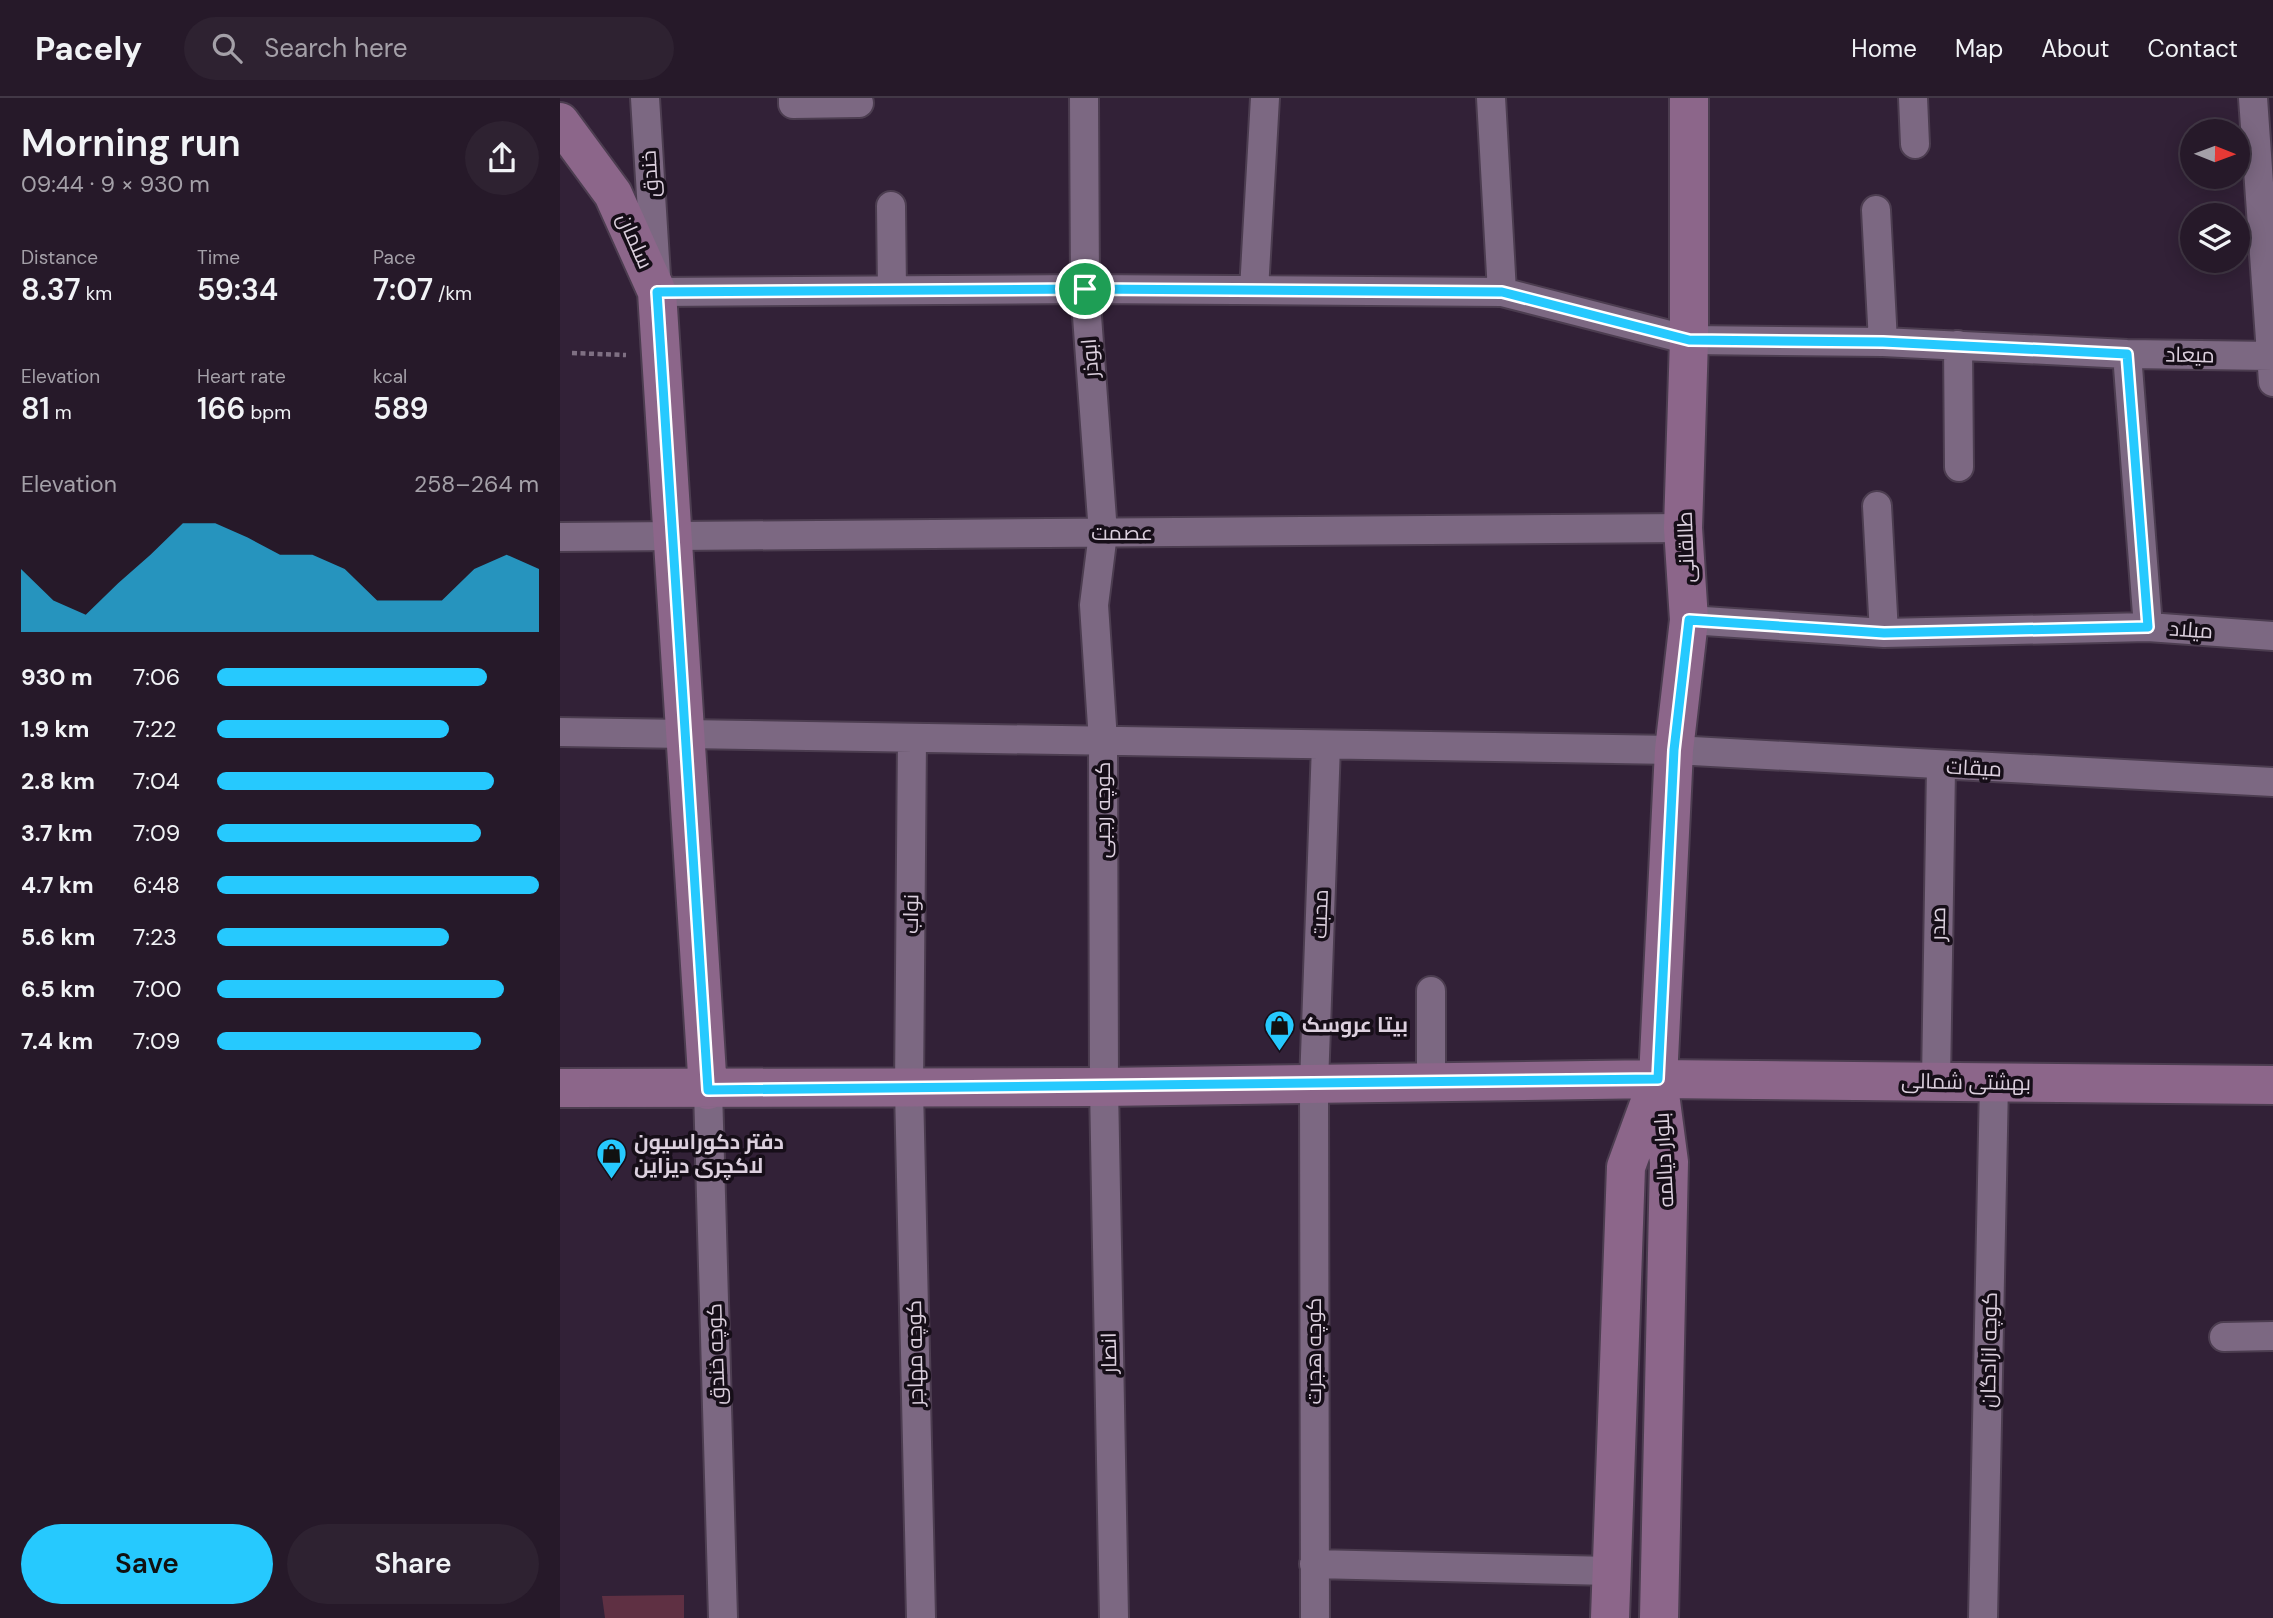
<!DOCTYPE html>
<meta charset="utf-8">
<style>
:root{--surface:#261929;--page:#2e2231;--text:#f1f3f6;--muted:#a4a0a8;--line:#423846;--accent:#26c9fe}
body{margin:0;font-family:"DM Sans",Cairo,sans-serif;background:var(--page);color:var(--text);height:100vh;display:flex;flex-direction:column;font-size:26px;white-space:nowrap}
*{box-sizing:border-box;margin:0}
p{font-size:23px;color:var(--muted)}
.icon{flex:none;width:38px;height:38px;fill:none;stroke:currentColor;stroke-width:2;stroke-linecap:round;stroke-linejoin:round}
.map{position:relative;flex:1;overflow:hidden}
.details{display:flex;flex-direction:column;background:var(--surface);width:560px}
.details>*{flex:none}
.needle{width:46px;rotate:91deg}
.controls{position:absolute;left:1620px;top:21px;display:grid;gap:14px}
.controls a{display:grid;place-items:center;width:70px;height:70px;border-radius:50%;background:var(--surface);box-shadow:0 4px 18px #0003,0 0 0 2px var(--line);font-size:35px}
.pin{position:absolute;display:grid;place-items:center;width:60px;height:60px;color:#fff;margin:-30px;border:4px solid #fff;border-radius:50%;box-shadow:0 2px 7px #0007}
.round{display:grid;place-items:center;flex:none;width:74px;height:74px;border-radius:37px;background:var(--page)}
.overview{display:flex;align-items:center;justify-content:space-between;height:119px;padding:0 21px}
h1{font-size:38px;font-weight:600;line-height:52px}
.metrics{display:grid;grid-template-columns:repeat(3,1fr);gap:10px;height:119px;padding:7px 21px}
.metrics div{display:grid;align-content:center}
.metrics b{font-size:30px;font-weight:600}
.metrics small{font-size:19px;font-weight:400}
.metrics p{font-size:19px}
.chart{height:196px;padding:14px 21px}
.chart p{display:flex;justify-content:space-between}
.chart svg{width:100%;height:126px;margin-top:7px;fill:var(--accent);opacity:.7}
.primary-button{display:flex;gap:14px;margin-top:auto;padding:14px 21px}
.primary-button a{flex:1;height:80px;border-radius:42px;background:var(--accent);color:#111;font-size:28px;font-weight:600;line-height:80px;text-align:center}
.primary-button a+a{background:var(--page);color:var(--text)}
ul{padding:0 21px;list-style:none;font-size:23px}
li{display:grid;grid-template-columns:112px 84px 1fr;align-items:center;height:52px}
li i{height:18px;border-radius:9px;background:var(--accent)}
header{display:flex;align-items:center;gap:42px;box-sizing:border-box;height:98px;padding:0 35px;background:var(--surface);border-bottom:2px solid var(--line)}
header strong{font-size:33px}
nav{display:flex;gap:38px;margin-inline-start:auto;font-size:24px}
.search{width:490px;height:63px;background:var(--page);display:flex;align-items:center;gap:18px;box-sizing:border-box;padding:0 24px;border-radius:38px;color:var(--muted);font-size:26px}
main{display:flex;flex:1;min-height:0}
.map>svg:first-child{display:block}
.green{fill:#5f3043}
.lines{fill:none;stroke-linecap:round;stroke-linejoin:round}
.street-casing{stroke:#4c3d50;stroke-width:32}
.secondary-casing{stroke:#4c3d50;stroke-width:42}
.path{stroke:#7f7083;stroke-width:4.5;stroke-dasharray:5 3.5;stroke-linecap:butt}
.street{stroke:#7c6882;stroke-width:28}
.secondary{stroke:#8c668a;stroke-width:38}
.route-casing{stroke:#fff;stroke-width:14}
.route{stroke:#26c9fe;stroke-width:9}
.labels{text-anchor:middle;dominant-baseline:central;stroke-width:7;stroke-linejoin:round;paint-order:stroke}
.street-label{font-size:21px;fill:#dcd0de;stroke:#160e18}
.poi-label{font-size:21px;font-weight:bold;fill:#dcd0de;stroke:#160e18;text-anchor:start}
</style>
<header>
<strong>Pacely</strong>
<div class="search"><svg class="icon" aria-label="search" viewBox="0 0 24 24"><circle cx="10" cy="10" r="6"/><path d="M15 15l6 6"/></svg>Search here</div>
<nav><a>Home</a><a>Map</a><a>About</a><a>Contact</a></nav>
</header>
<main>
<section class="details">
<div class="overview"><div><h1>Morning run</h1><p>09:44 · 9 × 930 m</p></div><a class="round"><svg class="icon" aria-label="share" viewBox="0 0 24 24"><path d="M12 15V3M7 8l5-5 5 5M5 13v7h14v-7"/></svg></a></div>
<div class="metrics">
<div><p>Distance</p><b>8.37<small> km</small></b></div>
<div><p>Time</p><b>59:34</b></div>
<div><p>Pace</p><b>7:07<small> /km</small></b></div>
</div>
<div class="metrics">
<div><p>Elevation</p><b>81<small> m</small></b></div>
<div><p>Heart rate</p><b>166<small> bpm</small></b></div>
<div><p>kcal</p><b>589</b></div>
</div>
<div class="chart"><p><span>Elevation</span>258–264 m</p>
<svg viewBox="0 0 160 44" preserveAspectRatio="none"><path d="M0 44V22L10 33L20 38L30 27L40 17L50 6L60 6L70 11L80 17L90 17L100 22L110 33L120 33L130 33L140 22L150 17L160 22V44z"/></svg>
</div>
<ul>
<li><b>930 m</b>7:06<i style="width:84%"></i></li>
<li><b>1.9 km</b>7:22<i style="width:72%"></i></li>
<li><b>2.8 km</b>7:04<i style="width:86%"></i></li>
<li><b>3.7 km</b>7:09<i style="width:82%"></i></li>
<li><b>4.7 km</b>6:48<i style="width:100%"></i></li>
<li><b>5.6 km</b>7:23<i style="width:72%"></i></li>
<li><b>6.5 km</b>7:00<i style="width:89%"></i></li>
<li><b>7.4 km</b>7:09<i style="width:82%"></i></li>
</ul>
<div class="primary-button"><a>Save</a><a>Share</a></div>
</section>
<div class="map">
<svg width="1713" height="1520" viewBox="0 0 1713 1520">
<rect width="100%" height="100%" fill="#322137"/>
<!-- green -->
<path class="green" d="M124,1497V1520H45L42,1498Z"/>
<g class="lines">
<defs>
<path id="street" d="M85,0L97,194L525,191L942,194L1129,242L1323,244L1567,256L1713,258
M233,0V6L299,5
M524,0L525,191L543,435L534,507L543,643L544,989L554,1520
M931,0L942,194
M1353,0L1355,46
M1693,0L1713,284
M331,108L332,192
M1316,112L1323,244
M694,192L705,0
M1398,247L1399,369
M1567,256L1588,529
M1317,408L1324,535
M0,439L1123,430
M1129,522L1324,535L1588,529L1713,538
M0,634L1114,652L1713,684
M352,640L349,991L361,1520
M871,893V984
M1376,984L1381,669
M148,992L163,1520
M1664,1239L1713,1238
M754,1466L1051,1473
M755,1520L754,986L766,647
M1423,1520L1434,985"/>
<path id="secondary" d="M0,24L53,96L97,194L148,992
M0,990L544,989L1098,981L1713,987
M1050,1520L1066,1069L1096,987
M1099,1520L1109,1064L1098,981L1114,652L1129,522L1123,430L1129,242V0"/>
</defs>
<!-- street casing -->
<use href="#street" class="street-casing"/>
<!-- secondary casing -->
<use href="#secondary" class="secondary-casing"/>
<!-- path -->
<path class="path" d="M12,255L66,257"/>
<!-- street -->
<use href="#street" class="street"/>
<!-- secondary -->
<use href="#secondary" class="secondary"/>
</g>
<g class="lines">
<defs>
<path id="route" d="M525,191L942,194L1129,242L1323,244L1567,256L1588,529L1324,535L1129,522L1114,652L1098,981L148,992L97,194Z"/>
</defs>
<!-- route casing -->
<use href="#route" class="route-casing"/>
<!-- route -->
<use href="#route" class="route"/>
</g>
<!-- icons -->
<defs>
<symbol id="shop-pin" viewBox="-11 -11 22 30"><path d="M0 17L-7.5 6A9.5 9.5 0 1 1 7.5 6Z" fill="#26c9fe" stroke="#160e18"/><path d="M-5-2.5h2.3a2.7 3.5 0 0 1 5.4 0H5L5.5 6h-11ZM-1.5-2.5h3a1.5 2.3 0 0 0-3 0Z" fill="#111"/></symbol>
</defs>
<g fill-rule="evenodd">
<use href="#shop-pin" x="702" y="910" width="35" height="47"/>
<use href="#shop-pin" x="34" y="1038" width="35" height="47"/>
</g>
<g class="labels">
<!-- street labels -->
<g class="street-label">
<text transform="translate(90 76) rotate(-94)">خندق</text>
<text transform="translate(75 143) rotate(66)">سلمان</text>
<text transform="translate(1630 257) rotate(1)">میعاد</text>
<text transform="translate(530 260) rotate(-94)">ابوذر</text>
<text x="562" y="435">عصمت</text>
<text transform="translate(1126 449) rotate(-92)">طالقانی</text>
<text transform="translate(1631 532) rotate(4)">میلاد</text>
<text transform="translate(1414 670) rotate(3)">میقات</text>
<text transform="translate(543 712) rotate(-90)">کوچه رجبی</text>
<text transform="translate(351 816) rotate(-89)">نواب</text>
<text transform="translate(760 816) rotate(-88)">محبت</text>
<text transform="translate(1378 826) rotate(-89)">صدر</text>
<text transform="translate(1406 984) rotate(1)">بهشتی شمالی</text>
<text transform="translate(1104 1062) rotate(-93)">بلوار دیالمه</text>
<text transform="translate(1429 1252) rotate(-89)">کوچه ازادگان</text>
<text transform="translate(754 1253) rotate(-90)">کوچه هجرت</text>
<text transform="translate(355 1255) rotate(-91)">کوچه مهاجر</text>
<text transform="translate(549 1255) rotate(-91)">انصار</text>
<text transform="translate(156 1256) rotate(-92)">کوچه خندق</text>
</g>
<!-- poi labels -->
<g class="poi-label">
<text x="742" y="927">بیتا عروسک</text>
<text x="74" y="1044">دفتر دکوراسیون<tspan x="74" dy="24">لاکچری دیزاین</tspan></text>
</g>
</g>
</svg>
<div class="controls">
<a><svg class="needle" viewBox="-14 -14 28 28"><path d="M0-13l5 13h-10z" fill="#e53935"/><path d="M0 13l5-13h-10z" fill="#a4a0a8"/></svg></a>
<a><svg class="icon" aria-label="layers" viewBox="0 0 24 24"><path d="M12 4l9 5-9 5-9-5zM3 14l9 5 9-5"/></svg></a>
</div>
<div class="pin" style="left:525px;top:191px;background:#1e9e55"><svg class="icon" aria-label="arrive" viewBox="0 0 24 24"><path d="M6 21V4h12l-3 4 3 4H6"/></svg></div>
</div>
</main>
